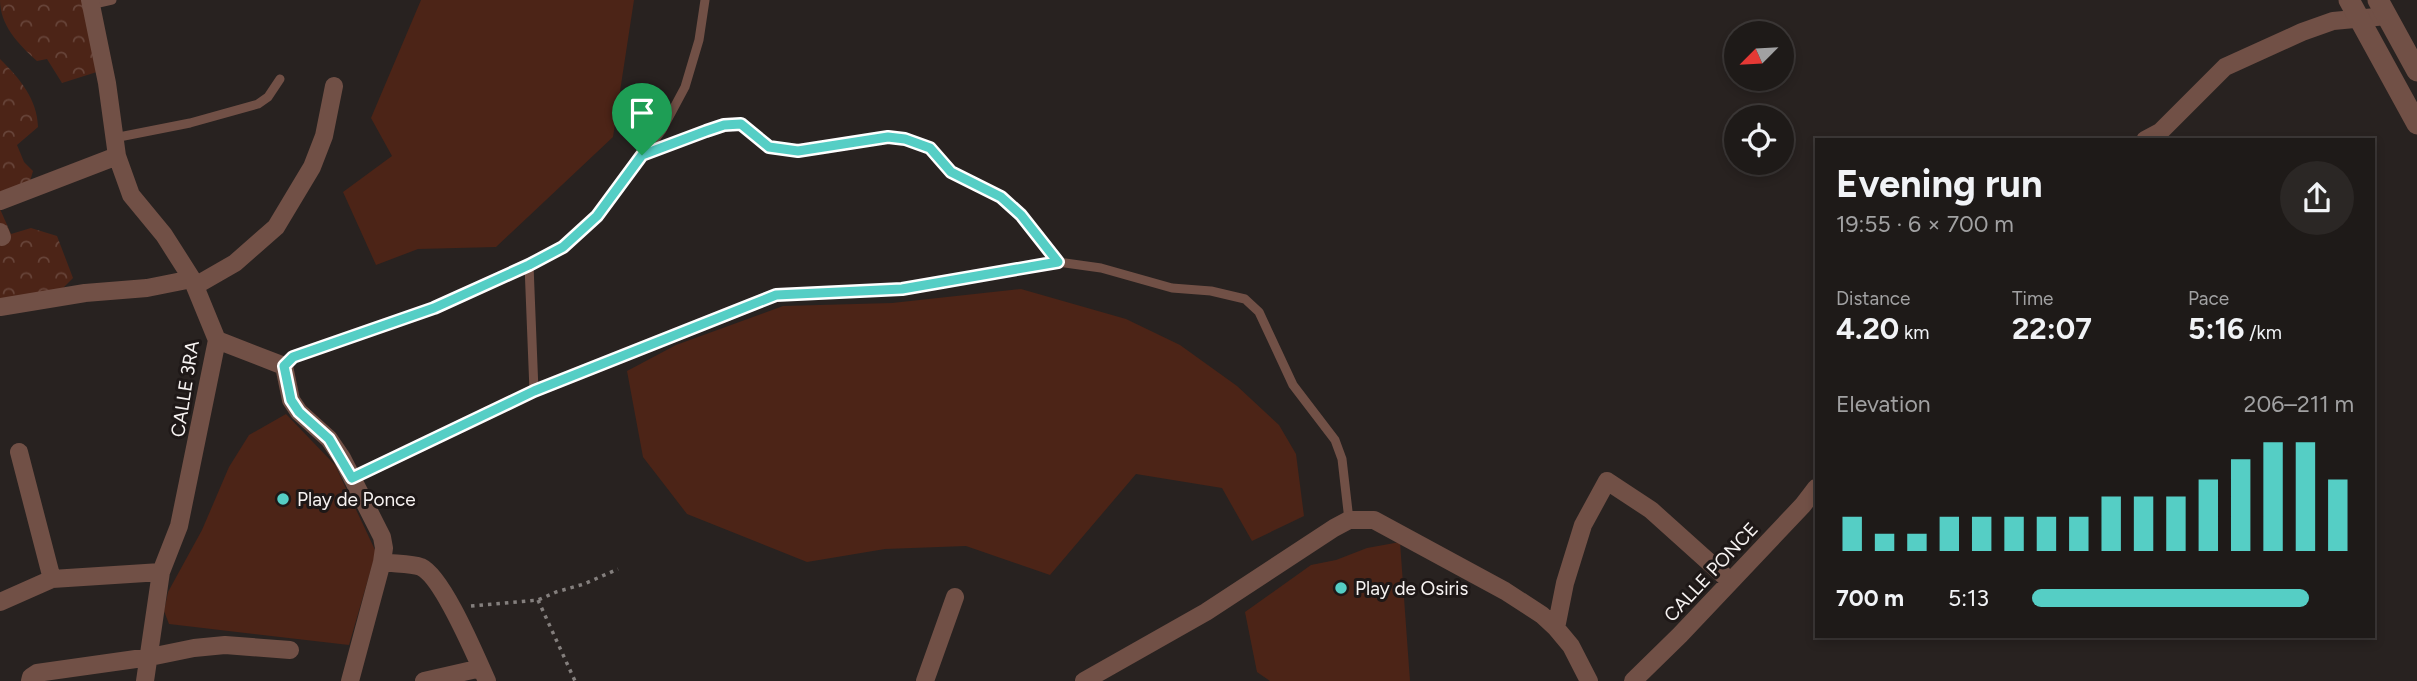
<!DOCTYPE html>
<meta charset="utf-8">
<style>
:root{--surface:#1e1a18;--page:#2b2725;--text:#f1f3f6;--muted:#a1a1a2;--line:#3c3837;--accent:#55cec5}
body{margin:0;font-family:Figtree,sans-serif;background:var(--page);color:var(--text);height:100vh;display:flex;flex-direction:column;font-size:26px;white-space:nowrap}
*{box-sizing:border-box;margin:0}
p{font-size:23px;color:var(--muted)}
.icon{flex:none;width:38px;height:38px;fill:none;stroke:currentColor;stroke-width:2;stroke-linecap:round;stroke-linejoin:round}
.map{position:relative;flex:1;overflow:hidden}
.sheet{position:absolute;left:1815px;top:138px;width:560px;height:500px;display:flex;flex-direction:column;background:var(--surface);border-radius:0px;box-shadow:0 4px 10px #0003,0 0 0 2px var(--line)}
.sheet>*{flex:none}
.needle{width:46px;rotate:246deg}
.fabs{position:absolute;left:1724px;top:21px;display:grid;gap:14px}
.fabs a{display:grid;place-items:center;width:70px;height:70px;border-radius:50%;background:var(--surface);box-shadow:0 4px 10px #0003,0 0 0 2px var(--line);font-size:35px}
.pin{position:absolute;display:grid;place-items:center;width:60px;height:60px;color:#fff;margin:-72px -30px;border-radius:50% 50% 50% 0;rotate:-45deg;box-shadow:0 0 7px #0007}
.pin .icon{rotate:45deg}
.round{display:grid;place-items:center;flex:none;width:74px;height:74px;border-radius:37px;background:var(--page)}
.headline{display:flex;align-items:center;justify-content:space-between;height:119px;padding:0 21px}
h1{font-size:38px;font-weight:700;line-height:52px}
.stats{display:grid;grid-template-columns:repeat(3,1fr);gap:10px;height:119px;padding:7px 21px}
.stats div{display:grid;align-content:center}
.stats b{font-size:30px;font-weight:700}
.stats small{font-size:19px;font-weight:400}
.stats p{font-size:19px}
.chart{height:196px;padding:14px 21px}
.chart p{display:flex;justify-content:space-between}
.chart svg{width:100%;height:126px;margin-top:7px;stroke:var(--accent);stroke-width:6}
ul{padding:0 21px;list-style:none;font-size:23px}
li{display:grid;grid-template-columns:112px 84px 1fr;align-items:center;height:52px}
li i{height:18px;border-radius:9px;background:var(--accent)}
.map>svg:first-child{display:block}
.grass{fill:#4c2417}
.park{fill:url(#park-crowns)}
.lines{fill:none;stroke-linecap:round;stroke-linejoin:round}
.path{stroke:#847f7d;stroke-width:3.5;stroke-dasharray:3.5 5;stroke-linecap:butt}
.service{stroke:#715046;stroke-width:9}
.minor{stroke:#715046;stroke-width:18}
.tertiary{stroke:#715046;stroke-width:21}
.route-casing{stroke:#fff;stroke-width:14}
.route{stroke:#55cec5;stroke-width:9}
.poi-dot{fill:#55cec5;stroke:#1e1817;stroke-width:2.5}
.labels{text-anchor:middle;dominant-baseline:central;stroke-width:6;stroke-linejoin:round;paint-order:stroke}
.street-label{font-size:19px;fill:#f7f3f2;stroke:#1e1817}
.poi-label{font-size:19px;fill:#f7f3f2;stroke:#1e1817;text-anchor:start}
</style>
<div class="map">
<svg width="2417" height="681" viewBox="0 0 2417 681">
<defs>
<pattern id="park-crowns" width="20" height="18" patternUnits="userSpaceOnUse" patternTransform="scale(1.75)"><rect width="20" height="18" fill="#4c2417"/><path d="M2 6a3 3 0 1 1 6 0M12 15a3 3 0 1 1 6 0" fill="none" stroke="#674439"/></pattern>
</defs>
<rect width="100%" height="100%" fill="#282220"/>
<!-- grass -->
<path class="grass" d="M421,0H634L613,137L496,247L418,249L376,265L343,192L392,156L371,118Z
M1021,289L1126,319L1180,345L1237,386L1279,425L1296,454L1304,516L1252,541L1222,488L1136,474L1050,575L966,546L885,549L807,562L687,514L643,457L627,371L676,345L783,306L892,303Z
M286,414L335,465L376,552L349,645L169,624L164,611L168,592L202,530L229,467L249,435Z
M1400,542L1410,681H1270L1257,672L1245,612L1311,565L1336,560L1367,548Z"/>
<!-- park -->
<path class="park" d="M0,0H83L103,70L62,83L47,59L37,61C18,44 0,25 0,0Z
M0,59C19,78 37,98 38,127L17,145L24,162L33,171L28,188L0,204Z
M0,209L11,234L31,228L57,236L73,278L61,290L0,302Z"/>
<g class="lines">
<!-- path -->
<path class="path" d="M538,600L575,681
M471,606L538,600L556,592L584,584L618,569"/>
<!-- service -->
<path class="service" d="M90,5L112,0
M114,138L190,123L258,104L268,97L280,79
M644,154C676,142 707,127 741,124L769,147L798,151L888,137L905,139L930,148L951,172L1001,197L1021,215L1058,262
M529,265L534,391
M284,366L293,357L434,308L529,265L563,247L597,216L662,130L685,87L699,40L705,0
M352,478L534,391L776,295L902,289L1058,262L1101,268L1172,288L1211,291L1245,299L1259,312L1293,385L1335,440L1342,459L1349,520"/>
<!-- minor -->
<path class="minor" d="M90,0L107,83L117,156L131,195L164,235L192,279L217,340L179,526L161,572L145,681
M2145,140L2160,132L2225,67L2302,32L2333,21L2387,16
M0,201L117,156
M0,232L2,237
M195,286L235,263L276,227L312,167L324,136L334,86
M0,307L85,293L147,288L192,279
M217,340L284,366L291,400L299,412L329,439L342,458L382,537L384,548L382,562L350,681
M19,452L52,579
M382,562C393,564 411,563 421,567C443,577 476,657 487,681
M0,602L52,579L161,572
M1556,628L1565,583L1583,525L1607,481L1651,510L1730,581
M30,681L31,677L37,673L150,657L194,648L225,645L290,650
M424,681L481,668
M925,681L955,597
M1084,681L1206,612L1334,528L1349,520H1374L1505,591L1542,615L1556,628L1571,646L1589,681
M1633,681L1680,635L1803,505L1816,488"/>
<!-- tertiary -->
<path class="tertiary" d="M2349,0L2417,124
M2378,0L2417,71"/>
</g>
<g class="lines">
<defs>
<path id="route" d="M741,124L769,147L798,151L888,137L905,139L930,148L951,172L1001,197L1021,215L1058,262L902,289L776,295L534,391L352,478L329,439L299,412L291,400L284,366L293,357L434,308L529,265L563,247L597,216L642,155L706,131L724,125Z"/>
</defs>
<!-- route casing -->
<use href="#route" class="route-casing"/>
<!-- route -->
<use href="#route" class="route"/>
</g>
<!-- markers -->
<g class="poi-dot">
<circle cx="283" cy="499" r="7"/>
<circle cx="1341" cy="588" r="7"/>
</g>
<g class="labels">
<!-- street labels -->
<g class="street-label">
<text transform="translate(185 389) rotate(-81)">CALLE 3RA</text>
<text transform="translate(1711 572) rotate(-47)">CALLE PONCE</text>
</g>
<!-- poi labels -->
<g class="poi-label">
<text x="297" y="499">Play de Ponce</text>
<text x="1355" y="588">Play de Osiris</text>
</g>
</g>
</svg>
<div class="fabs">
<a><svg class="needle" viewBox="-14 -14 28 28"><path d="M0-13l5 13h-10z" fill="#e53935"/><path d="M0 13l5-13h-10z" fill="#a1a1a2"/></svg></a>
<a><svg class="icon" aria-label="locate" viewBox="0 0 24 24"><circle cx="12" cy="12" r="6"/><path d="M12 2v4M12 18v4M2 12h4M18 12h4"/></svg></a>
</div>
<div class="pin" style="left:642px;top:155px;background:#1e9e55"><svg class="icon" aria-label="arrive" viewBox="0 0 24 24"><path d="M6 21V4h12l-3 4 3 4H6"/></svg></div>
<section class="sheet">
<div class="headline"><div><h1>Evening run</h1><p>19:55 · 6 × 700 m</p></div><a class="round"><svg class="icon" aria-label="share" viewBox="0 0 24 24"><path d="M12 15V3M7 8l5-5 5 5M5 13v7h14v-7"/></svg></a></div>
<div class="stats">
<div><p>Distance</p><b>4.20<small> km</small></b></div>
<div><p>Time</p><b>22:07</b></div>
<div><p>Pace</p><b>5:16<small> /km</small></b></div>
</div>
<div class="chart"><p><span>Elevation</span>206–211 m</p>
<svg viewBox="0 0 160 44" preserveAspectRatio="none"><path d="M5 44V32M15 44V38M25 44V38M35 44V32M45 44V32M55 44V32M65 44V32M75 44V32M85 44V25M95 44V25M105 44V25M115 44V19M125 44V12M135 44V6M145 44V6M155 44V19"/></svg>
</div>
<ul>
<li><b>700 m</b>5:13<i style="width:86%"></i></li>
</ul>
</section>
</div>
